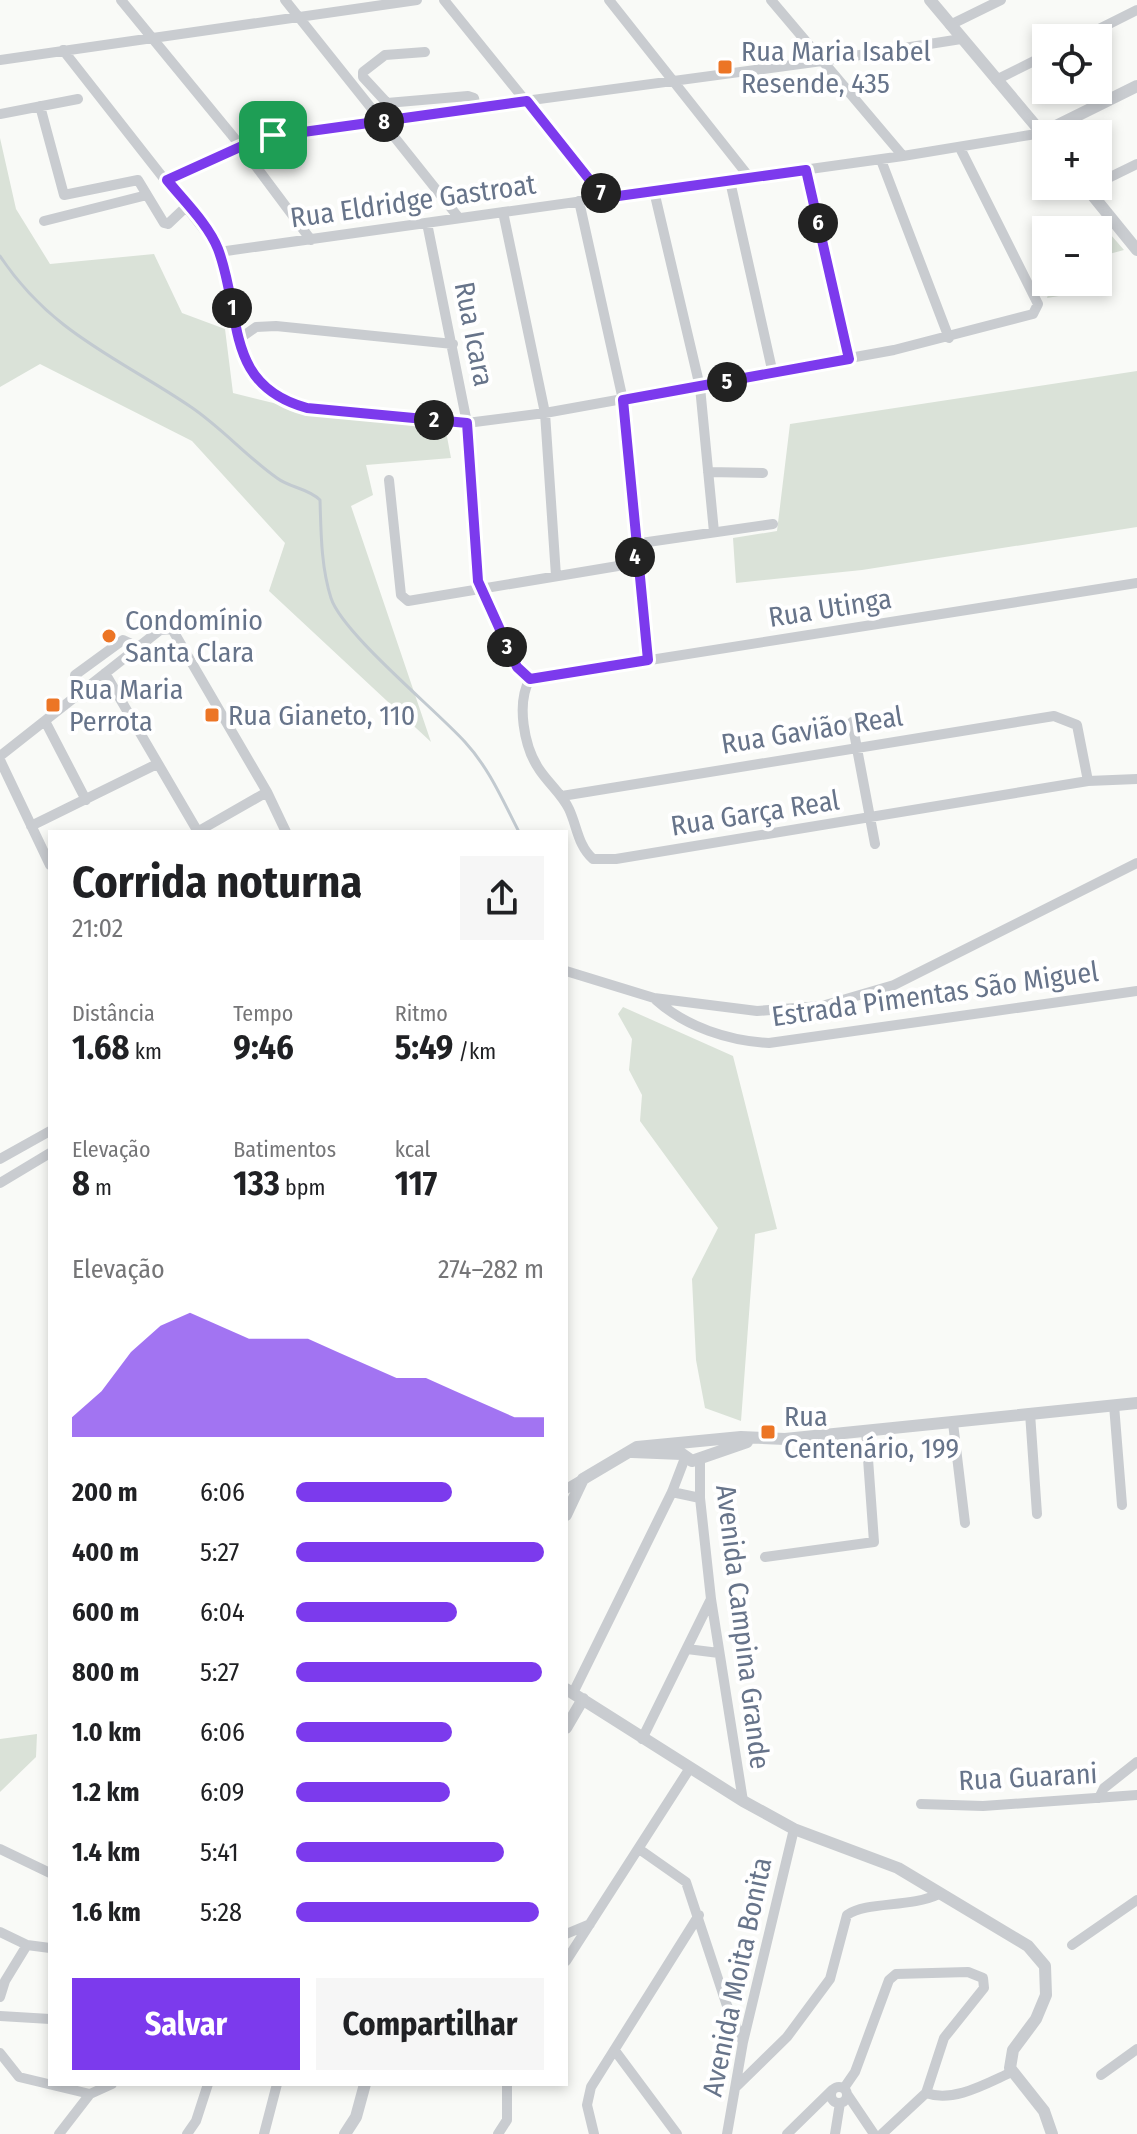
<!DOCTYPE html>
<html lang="pt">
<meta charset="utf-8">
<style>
:root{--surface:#fff;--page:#f6f6f6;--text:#202124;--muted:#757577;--accent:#7c3aed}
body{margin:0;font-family:"Fira Sans Condensed",sans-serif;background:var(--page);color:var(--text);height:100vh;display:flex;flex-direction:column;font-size:30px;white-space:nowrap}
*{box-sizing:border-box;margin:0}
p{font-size:26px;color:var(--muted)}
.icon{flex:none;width:44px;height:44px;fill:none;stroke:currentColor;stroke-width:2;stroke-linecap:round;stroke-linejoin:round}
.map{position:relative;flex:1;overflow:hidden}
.sheet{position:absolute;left:48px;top:830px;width:520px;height:1256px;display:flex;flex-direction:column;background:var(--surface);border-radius:0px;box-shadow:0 4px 12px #0003}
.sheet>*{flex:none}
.controls{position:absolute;left:1032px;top:24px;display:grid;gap:16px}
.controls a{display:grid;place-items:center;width:80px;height:80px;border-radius:0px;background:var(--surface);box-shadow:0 4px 12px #0003;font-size:40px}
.pin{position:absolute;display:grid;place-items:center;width:68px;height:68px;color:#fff;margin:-34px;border-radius:16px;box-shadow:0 4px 12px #0006}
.km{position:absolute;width:40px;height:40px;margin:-20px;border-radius:50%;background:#222;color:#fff;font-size:22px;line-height:40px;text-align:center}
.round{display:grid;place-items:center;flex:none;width:84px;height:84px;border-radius:0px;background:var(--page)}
.summary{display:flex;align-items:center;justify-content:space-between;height:136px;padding:0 24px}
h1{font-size:44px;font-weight:700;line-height:60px}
.stats{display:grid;grid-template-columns:repeat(3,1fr);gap:12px;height:136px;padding:8px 24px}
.stats div{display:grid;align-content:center}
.stats b{font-size:34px;font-weight:700}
.stats small{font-size:22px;font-weight:400}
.stats p{font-size:22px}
.chart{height:224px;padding:16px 24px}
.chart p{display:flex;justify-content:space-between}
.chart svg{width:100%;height:144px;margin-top:8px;fill:var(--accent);opacity:.7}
.primary-button{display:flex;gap:16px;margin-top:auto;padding:16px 24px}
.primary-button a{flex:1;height:92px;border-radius:0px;background:var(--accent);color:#fff;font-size:32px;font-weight:700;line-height:92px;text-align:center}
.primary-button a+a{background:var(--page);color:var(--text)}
ul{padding:0 24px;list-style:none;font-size:26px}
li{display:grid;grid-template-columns:128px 96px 1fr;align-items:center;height:60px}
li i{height:20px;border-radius:10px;background:var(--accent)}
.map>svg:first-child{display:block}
.green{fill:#dae2d8}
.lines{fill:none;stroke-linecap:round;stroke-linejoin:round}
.stream{stroke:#c2cad0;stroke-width:3}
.minor{stroke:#c9ccd0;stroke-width:10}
.tertiary{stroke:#c9ccd0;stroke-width:12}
.route-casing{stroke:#fff;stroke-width:16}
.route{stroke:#7c3aed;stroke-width:10}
.poi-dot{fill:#ec7525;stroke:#fff;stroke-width:3}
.labels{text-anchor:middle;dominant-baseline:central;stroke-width:8;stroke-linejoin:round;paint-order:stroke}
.poi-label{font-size:28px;fill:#67748a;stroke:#fff;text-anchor:start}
.street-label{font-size:28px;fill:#67748a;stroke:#fff}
</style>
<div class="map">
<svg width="1137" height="2134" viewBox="0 0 1137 2134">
<rect width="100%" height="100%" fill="#f9faf7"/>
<!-- green -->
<path class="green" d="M0,138L16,209L50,264L154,254L182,313L225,329L233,393L330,417L445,426L451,458L366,465L373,495L351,506L431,742L269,591L285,543L192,441L40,364L0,387Z
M1104,227L1124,250L1098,257V230H1093Z
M1052,282H1096L1095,290L1047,298Z
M1137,371V527L862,570L736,583L733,538L777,531L790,424Z
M623,1007L733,1056L777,1229L755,1234L741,1421L705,1408L696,1360L692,1279L718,1228L640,1121L642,1095L629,1070L632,1039L618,1014Z
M37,1734L36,1757L0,1792V1739Z"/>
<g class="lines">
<!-- stream -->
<path class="stream" d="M0,256C52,334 119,358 191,407C222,428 247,457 277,478C290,488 308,488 320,500C321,532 321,567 331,598C342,633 436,710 465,742C489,768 503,801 519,832"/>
<!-- minor -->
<path class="minor" d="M121,0L240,145L311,240
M285,0L459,218
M444,0L604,198
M609,0L750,178
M771,0L903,156
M950,25L1001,0
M1081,38L1137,10
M63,50L216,245L243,354L254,378L277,397L307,408L467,423L545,413L894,350L1033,314L1038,304L960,148
M425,52L385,55L363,72V77L387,103L468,96L474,98L476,108
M0,60L417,0
M996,80L1046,55
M40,106L64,195L138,180L164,223L168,224L187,206
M0,114L78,99
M881,160L949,338
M806,170L849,359
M167,180L240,145L273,135L822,61L961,39
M730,181L773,374
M1098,183L1137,164
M654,191L700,387L714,532
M579,201L623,400L648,660
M503,212L545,413L556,576
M44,221L147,195
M427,223L467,423L478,581L517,667L530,679
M219,252L903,156L1042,133
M239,339L256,327L276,326L453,344
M708,472L763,473
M389,480L401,595L408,601L636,563
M634,544L773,524
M105,673L198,832
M530,679C516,703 524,747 539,769C548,783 562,794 569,809C577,826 578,846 593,859H616L1088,781L1137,779
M530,679L1137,583
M77,695L75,675L123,640L138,647
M45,721L86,800
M852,722L875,844
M0,756L160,630L172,629L267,792L286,832
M0,760L50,865
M562,796L1054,716L1077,725L1088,781
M31,826L157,764
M197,832L267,792
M566,971L654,998L757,1011L822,1006L894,985L1137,863
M656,1000C686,1027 729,1041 769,1043L1137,991
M0,1159L50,1131
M0,1183L50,1153
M1114,1405L1122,1505
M1030,1413L1037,1514
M953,1423L965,1523
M700,1458V1498L711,1599L743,1801
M566,1489L583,1479
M672,1492L700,1498
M765,1557L874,1542L866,1431
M687,1649L719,1653
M573,1693L672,1492L685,1458
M642,1739L710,1601
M1099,1798L1104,1788L1137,1762
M921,1804L983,1806L1137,1795
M0,1849L50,1873
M639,1849L686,1882L726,2003L743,2042
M0,1932L27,1945L50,1948
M566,1934L590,1924
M1072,1945L1137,1900
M566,1961L690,1768
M0,1997L5,1981L27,1945
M0,2016L50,2019
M616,2052L677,2134
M0,2053L19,2077L90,2094
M1101,2075L1137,2049
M737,2086L787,2037L830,1979L847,1915C867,1901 910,1908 939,1894
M831 2095a8 8 0 1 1 16 0a8 8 0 1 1-16 0Z
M844,2088L855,2072L889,1980L896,1974L968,1972L983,1978L984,1988L944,2038L926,2093L882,2134
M926,2093C954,2103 987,2083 1012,2072
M847,2094L874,2134
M59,2134L90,2094L112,2084
M187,2134L196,2121L208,2084
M264,2134L277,2084
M498,2134L507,2120V2084
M594,2134L587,2105L591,2087L699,1915
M727,2134L743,2042L794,1829
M787,2134L832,2090
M835,2134L840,2103"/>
<!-- tertiary -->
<path class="tertiary" d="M930,0L1046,138
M1042,133L1137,86
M1085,186L1137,250
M632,1452L682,1454L692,1461L747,1442
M566,1515L583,1479L637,1447L741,1437L785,1439L1137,1403
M566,1689L743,1801L794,1829L898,1868L1028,1946L1045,1966L1046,1995L1036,2019L1013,2050L1010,2068L1044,2111L1052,2134
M566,1728L583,1699
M345,2134L356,2117L365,2084"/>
</g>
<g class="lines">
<defs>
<path id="route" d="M527,101L604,198L806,170L849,359L623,400L648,660L530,679L517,667L478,581L467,423L307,408C223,385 243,315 218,249C208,224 184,201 167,180L260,138Z"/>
</defs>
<!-- route casing -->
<use href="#route" class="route-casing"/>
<!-- route -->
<use href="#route" class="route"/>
</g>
<!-- markers -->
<g class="poi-dot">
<rect x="717" y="59" width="16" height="16" rx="4"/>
<circle cx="109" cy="636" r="8"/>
<rect x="45" y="697" width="16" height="16" rx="4"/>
<rect x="204" y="707" width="16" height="16" rx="4"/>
<rect x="760" y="1424" width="16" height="16" rx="4"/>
</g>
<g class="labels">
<!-- poi labels -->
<g class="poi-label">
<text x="741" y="51">Rua Maria Isabel<tspan x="741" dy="32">Resende, 435</tspan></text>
<text x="125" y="620">Condomínio<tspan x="125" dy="32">Santa Clara</tspan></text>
<text x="69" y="689">Rua Maria<tspan x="69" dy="32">Perrota</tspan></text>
<text x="228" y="715">Rua Gianeto, 110</text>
<text x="784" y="1416">Rua<tspan x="784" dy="32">Centenário, 199</tspan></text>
</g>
<!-- street labels -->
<g class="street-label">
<text transform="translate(413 201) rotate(-8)">Rua Eldridge Gastroat</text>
<text transform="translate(474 334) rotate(79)">Rua Icara</text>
<text transform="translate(830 608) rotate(-9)">Rua Utinga</text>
<text transform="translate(812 730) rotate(-9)">Rua Gavião Real</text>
<text transform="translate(755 813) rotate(-9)">Rua Garça Real</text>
<text transform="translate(935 994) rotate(-8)">Estrada Pimentas São Miguel</text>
<text transform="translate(743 1627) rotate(83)">Avenida Campina Grande</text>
<text transform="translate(1028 1777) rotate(-3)">Rua Guarani</text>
<text transform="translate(737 1977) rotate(-78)">Avenida Moita Bonita</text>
</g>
</g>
</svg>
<div class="controls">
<a><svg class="icon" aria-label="locate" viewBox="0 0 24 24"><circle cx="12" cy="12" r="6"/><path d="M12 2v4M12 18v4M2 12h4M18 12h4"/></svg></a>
<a>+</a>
<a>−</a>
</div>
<div class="pin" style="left:273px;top:135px;background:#1e9e55"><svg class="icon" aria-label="arrive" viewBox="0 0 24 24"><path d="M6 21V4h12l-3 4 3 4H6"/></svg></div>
<b class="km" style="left:232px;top:308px">1</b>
<b class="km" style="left:434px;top:420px">2</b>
<b class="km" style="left:507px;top:647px">3</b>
<b class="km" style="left:635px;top:557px">4</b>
<b class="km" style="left:727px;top:382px">5</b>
<b class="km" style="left:818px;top:223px">6</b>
<b class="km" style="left:601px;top:193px">7</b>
<b class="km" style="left:384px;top:122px">8</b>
<section class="sheet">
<div class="summary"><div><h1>Corrida noturna</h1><p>21:02</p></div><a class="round"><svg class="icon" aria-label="share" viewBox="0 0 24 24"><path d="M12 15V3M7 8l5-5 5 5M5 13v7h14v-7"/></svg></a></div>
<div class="stats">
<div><p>Distância</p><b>1.68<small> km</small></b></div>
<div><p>Tempo</p><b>9:46</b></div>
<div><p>Ritmo</p><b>5:49<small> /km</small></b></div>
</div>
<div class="stats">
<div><p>Elevação</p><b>8<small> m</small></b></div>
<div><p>Batimentos</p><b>133<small> bpm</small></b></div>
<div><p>kcal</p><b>117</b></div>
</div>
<div class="chart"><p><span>Elevação</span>274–282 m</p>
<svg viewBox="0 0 160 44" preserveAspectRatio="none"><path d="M0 44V38L10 30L20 18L30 10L40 6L50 10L60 14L70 14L80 14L90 18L100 22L110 26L120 26L130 30L140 34L150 38L160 38V44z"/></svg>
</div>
<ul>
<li><b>200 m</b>6:06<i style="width:63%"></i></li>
<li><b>400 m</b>5:27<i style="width:100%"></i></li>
<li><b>600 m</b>6:04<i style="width:65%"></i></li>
<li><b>800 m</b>5:27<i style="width:99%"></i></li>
<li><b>1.0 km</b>6:06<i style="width:63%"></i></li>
<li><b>1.2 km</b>6:09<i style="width:62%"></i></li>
<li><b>1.4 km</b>5:41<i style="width:84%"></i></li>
<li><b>1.6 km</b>5:28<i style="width:98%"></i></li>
</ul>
<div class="primary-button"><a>Salvar</a><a>Compartilhar</a></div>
</section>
</div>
